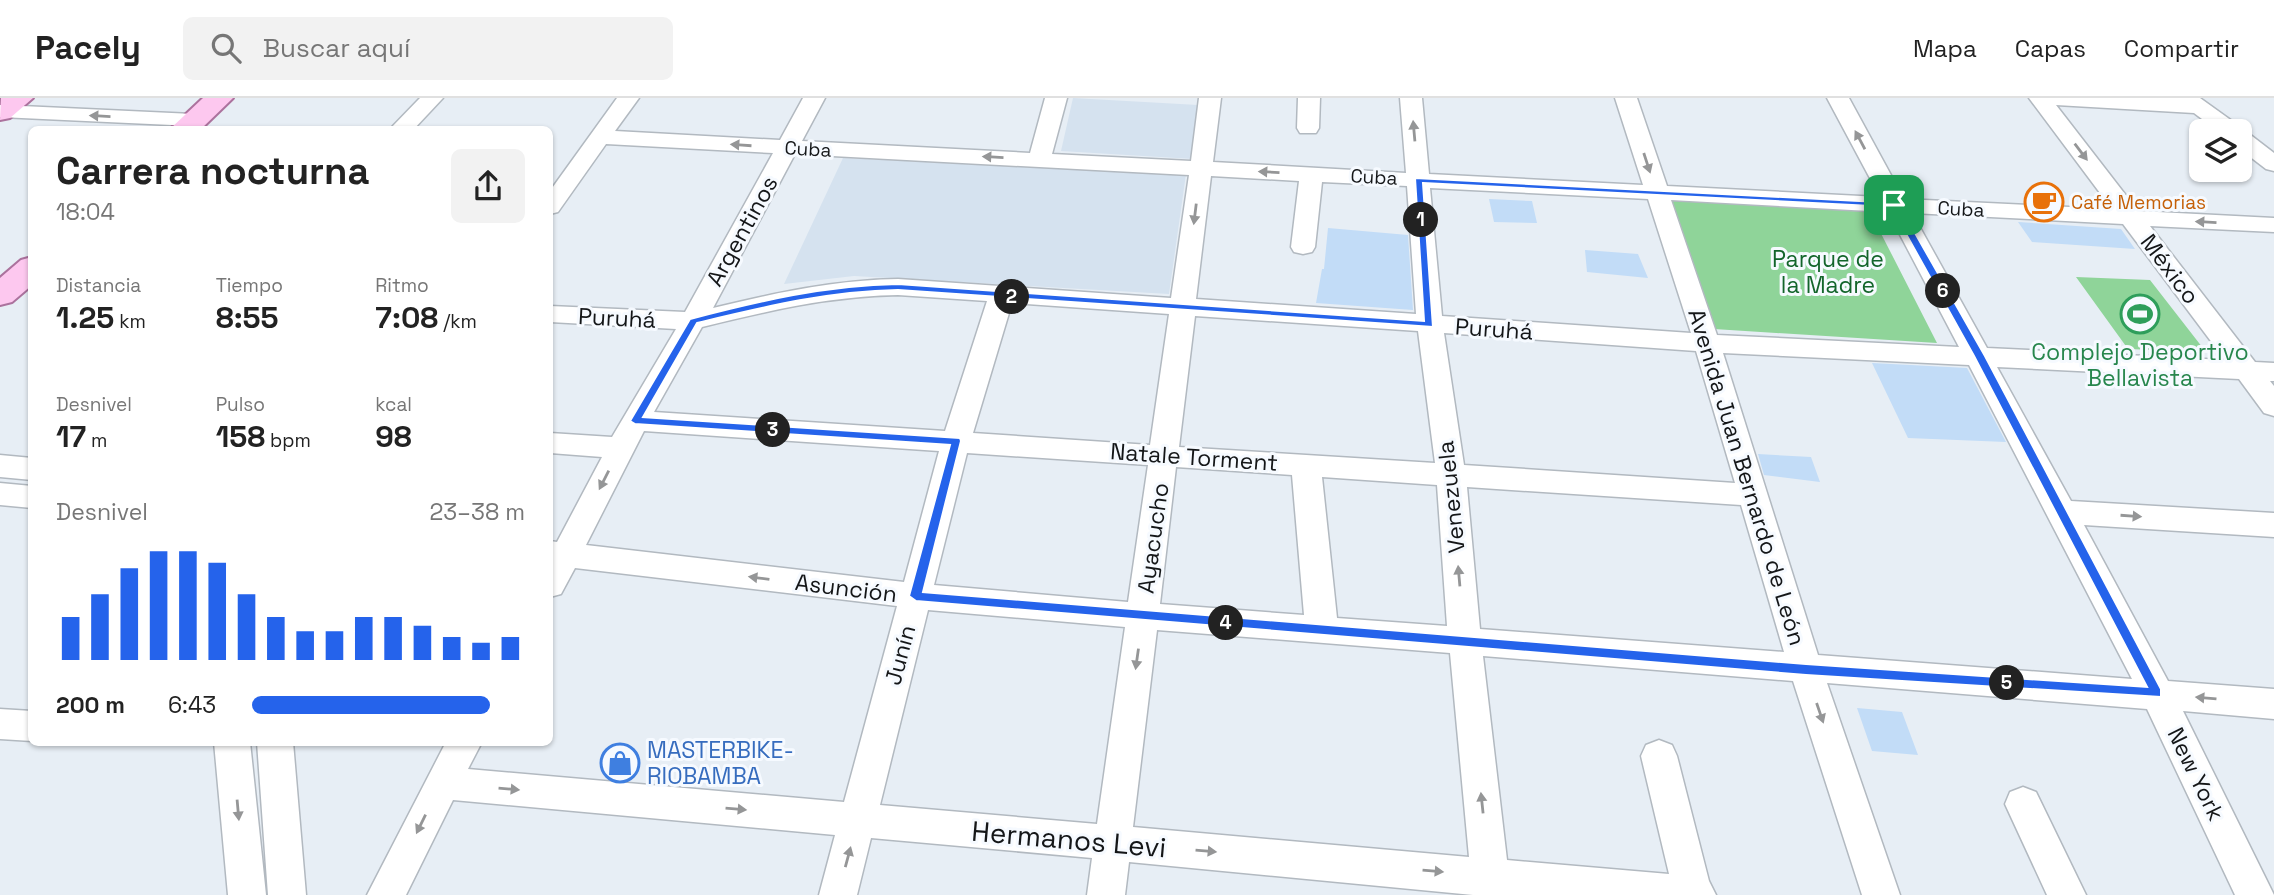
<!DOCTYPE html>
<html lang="es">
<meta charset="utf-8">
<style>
:root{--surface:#fff;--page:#f2f2f2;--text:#222;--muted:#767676;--line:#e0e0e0;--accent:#2563eb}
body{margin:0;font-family:"Space Grotesk",sans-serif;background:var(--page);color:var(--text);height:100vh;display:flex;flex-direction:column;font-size:26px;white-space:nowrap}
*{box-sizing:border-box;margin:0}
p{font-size:23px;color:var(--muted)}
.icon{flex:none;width:38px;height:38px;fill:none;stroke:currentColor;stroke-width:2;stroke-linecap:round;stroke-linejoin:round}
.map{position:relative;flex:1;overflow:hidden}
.side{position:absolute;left:28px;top:28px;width:525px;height:620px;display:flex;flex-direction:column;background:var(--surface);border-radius:10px;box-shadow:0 2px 5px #0004}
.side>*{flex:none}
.controls{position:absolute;left:2189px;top:21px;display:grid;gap:14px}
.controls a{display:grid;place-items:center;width:63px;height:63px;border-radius:10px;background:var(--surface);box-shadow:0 2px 5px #0004;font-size:35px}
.pin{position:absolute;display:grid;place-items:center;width:60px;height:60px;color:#fff;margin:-30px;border-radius:14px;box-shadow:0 4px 10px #0006}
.km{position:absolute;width:35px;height:35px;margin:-18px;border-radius:50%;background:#222;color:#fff;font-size:19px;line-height:35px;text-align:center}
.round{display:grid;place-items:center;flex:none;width:74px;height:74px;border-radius:10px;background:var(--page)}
.head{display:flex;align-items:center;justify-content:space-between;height:119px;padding:0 28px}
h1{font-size:38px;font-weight:700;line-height:52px}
.stats{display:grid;grid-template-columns:repeat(3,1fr);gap:10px;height:119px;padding:7px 28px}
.stats div{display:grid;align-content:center}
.stats b{font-size:30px;font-weight:700}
.stats small{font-size:19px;font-weight:400}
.stats p{font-size:19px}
.chart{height:196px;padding:14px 28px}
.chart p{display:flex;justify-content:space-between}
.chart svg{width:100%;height:126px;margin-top:7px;stroke:var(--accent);stroke-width:6}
ul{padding:0 28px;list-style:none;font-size:23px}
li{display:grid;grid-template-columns:112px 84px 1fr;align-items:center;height:52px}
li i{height:18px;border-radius:9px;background:var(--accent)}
header{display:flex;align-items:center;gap:42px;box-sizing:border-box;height:98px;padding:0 35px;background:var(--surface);border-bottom:2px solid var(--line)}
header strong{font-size:33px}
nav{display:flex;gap:38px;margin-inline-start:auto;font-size:24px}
.search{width:490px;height:63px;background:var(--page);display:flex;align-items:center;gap:18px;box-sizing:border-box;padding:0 24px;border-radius:10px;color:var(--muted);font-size:26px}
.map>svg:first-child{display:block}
.built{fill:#d5e2ef}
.green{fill:#8fd499}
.building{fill:#c2dcf7}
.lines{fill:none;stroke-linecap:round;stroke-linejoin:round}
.minor-casing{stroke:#b2b9c0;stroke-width:3}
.major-casing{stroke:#ab729d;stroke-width:4}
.minor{fill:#fff;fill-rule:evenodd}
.major{fill:#fdc8ef;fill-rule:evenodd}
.oneway{fill:#959697}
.route{fill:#2563eb;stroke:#fff;stroke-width:2;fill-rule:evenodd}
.labels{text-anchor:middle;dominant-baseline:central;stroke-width:6;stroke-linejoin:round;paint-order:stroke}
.far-street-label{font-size:19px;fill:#141618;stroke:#f6faff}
.far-food-label{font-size:19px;fill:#c56008;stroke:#f6faff;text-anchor:start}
.street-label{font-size:23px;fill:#141618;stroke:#f6faff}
.park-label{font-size:23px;fill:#13652b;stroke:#f6faff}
.leisure-label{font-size:23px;fill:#27864d;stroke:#f6faff}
.shop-label{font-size:23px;fill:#366cbe;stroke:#f6faff;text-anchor:start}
.near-street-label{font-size:28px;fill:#141618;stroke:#f6faff}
</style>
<header>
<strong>Pacely</strong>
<div class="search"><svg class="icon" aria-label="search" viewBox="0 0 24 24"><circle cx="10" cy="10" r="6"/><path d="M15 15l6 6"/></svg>Buscar aquí</div>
<nav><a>Mapa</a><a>Capas</a><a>Compartir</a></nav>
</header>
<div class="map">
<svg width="2274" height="797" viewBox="0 0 2274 797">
<rect width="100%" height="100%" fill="#e7eef5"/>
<!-- built -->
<path class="built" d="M1073,0L1198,7L1193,61L1061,53Z
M843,60L1186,76L1169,196L854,178L784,186Z"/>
<!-- green -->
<path class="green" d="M1670,101L1869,112L1937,245L1714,231Z
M2076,179L2150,182L2206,254L2128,251Z"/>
<!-- building -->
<path class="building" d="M1489,101L1532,103L1537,125L1494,124Z
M2018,124L2121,131L2135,151L2032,144Z
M1328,130L1408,137L1413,212L1316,205L1322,171H1324Z
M1585,152L1638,156L1648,180L1587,174Z
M1872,265L1967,270L2006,344L1908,340Z
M1758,356L1811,359L1820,384L1764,377Z
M1857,610L1902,614L1918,657L1872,653Z"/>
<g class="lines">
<defs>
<path id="minor" d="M420,0H443L413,32H389Z
M617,0H639L615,33L780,42L803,0H825L802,43L1030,55L1045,0H1067L1052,56L1191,63L1199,0H1221L1213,64L1406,75L1400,0H1422L1429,76L1643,87L1615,0H1637L1667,88L1880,99L1827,0H1849L1904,101L2112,111L2029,0H2200L2239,28L2241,34L2248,35L2274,55V73L2266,71L2240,51V33H2218L2194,15L2056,7L2138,113L2274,120V134L2150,128L2255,264L2274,265V283H2270L2274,288V318L2264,315L2239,281L1997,269L2071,403L2274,415V439L2084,427L2168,583L2274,591V621L2183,613L2274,797H2235L2147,611L1827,585L1900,797H1862L1793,583L1483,558L1507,762L1669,776L1641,658L1646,647L1659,642L1672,647L1677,658L1709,783L1716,797H1473L1129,764L1125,797H1087L1092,760L871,740L857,797H819L835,737L453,702L406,797H367L446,644H482L468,671L844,704L897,508L575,470L561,496L550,499V443L557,444L602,359L550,355V335L612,339L676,231L550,224V208L685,214L773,55L606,46L558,114L550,116V93ZM795,56L1189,77L1171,200L898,181C834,182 775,195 713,210ZM1211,78L1299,83L1291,149L1294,154L1303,156L1312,154L1315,149L1322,84L1407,88L1416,216L1196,201ZM1430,90L1648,101L1691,235L1442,218ZM1671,102L1888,114L1959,249L1717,237ZM1912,115L2123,126L2225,262L1987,250ZM898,197L987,203L945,333L654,314L702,229C768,213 830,198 898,197ZM1012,205L1169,216L1150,347L973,335ZM1195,218L1418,233L1435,365L1179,349ZM1444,235L1696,253L1735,385L1464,367ZM1723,255L1969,267L2132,581L1818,557ZM644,333L939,353L904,484L586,447ZM967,355L1148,367L1128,504L934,487ZM1176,369L1292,377L1304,517L1160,506ZM1322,379L1437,387L1447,528L1337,520ZM1467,389L1741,407L1784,554L1480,531ZM928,512L1125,529L1097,726L880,707ZM1157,532L1450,555L1469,759L1133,729Z
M1298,0H1320L1319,30L1316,35H1300L1297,30Z
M0,7L193,16L201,17L204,22L201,27L193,28L0,19Z
M0,357L32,360V382L0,379Z
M0,385L32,388V410L0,407Z
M0,611L32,613V643L0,641Z
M214,644H250L266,797H228Z
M257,644H293L306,797H268Z
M2023,689L2036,694L2086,797H2047L2005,706L2010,694Z"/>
<path id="major" d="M33,0L10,20L0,22L1,0Z
M203,0H233L200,32H169Z
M32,159V187L12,204L0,207V180L21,162Z"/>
</defs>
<!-- minor casing -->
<use href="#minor" class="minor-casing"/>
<!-- major casing -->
<use href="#major" class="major-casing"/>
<!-- minor -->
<use href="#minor" class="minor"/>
<!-- major -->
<use href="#major" class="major"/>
</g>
<!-- one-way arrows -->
<defs><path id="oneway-solid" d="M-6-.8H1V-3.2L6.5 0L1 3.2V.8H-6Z" transform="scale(1.75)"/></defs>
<g class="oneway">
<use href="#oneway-solid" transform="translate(100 18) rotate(-177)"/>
<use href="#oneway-solid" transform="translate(1414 33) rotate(-95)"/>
<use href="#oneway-solid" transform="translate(1860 42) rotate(-118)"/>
<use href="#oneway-solid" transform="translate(741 47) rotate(-176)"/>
<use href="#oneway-solid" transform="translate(2081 54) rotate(53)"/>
<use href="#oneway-solid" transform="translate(993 59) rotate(-177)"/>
<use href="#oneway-solid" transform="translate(1647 65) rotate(72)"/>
<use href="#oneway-solid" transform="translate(1269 74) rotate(-177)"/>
<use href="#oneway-solid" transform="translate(1195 116) rotate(97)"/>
<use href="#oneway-solid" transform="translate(2206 124) rotate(-177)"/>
<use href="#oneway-solid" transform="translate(604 382) rotate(117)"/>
<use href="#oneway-solid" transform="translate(2131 418) rotate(4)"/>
<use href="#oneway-solid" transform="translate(1459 478) rotate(-95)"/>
<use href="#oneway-solid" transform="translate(759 480) rotate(-173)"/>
<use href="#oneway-solid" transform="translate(1137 561) rotate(98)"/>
<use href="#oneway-solid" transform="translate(2206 600) rotate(-175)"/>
<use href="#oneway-solid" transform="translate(1820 615) rotate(71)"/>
<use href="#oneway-solid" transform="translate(509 691) rotate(5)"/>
<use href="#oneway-solid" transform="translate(1482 705) rotate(-96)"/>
<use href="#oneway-solid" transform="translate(736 711) rotate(5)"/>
<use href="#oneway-solid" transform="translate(238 712) rotate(85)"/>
<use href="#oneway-solid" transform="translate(421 726) rotate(116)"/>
<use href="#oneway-solid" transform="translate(1206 753) rotate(5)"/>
<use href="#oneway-solid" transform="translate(848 759) rotate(-75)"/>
<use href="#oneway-solid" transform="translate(1433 773) rotate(5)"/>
</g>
<!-- route -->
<path class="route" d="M1415,80L1898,105L1985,258L2161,591V599L1806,577L916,503L909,498L950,347L635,326L630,323L690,221C759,203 827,187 898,186L1424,223ZM1423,85L1891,109L1974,258L2147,589L1806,566L923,494L961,343L960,340L643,319L697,225C764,209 829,193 898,192L1433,229Z"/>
<!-- icons -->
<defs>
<symbol id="cafe-ring" viewBox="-11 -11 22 22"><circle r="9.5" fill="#f6faff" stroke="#e8710a" stroke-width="1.5"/><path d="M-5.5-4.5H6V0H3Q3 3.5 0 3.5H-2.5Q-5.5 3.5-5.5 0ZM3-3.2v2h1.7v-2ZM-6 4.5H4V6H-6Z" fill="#e8710a"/></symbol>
<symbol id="stadium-ring" viewBox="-11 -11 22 22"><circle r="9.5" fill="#f6faff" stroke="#2e9e5b" stroke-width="1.5"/><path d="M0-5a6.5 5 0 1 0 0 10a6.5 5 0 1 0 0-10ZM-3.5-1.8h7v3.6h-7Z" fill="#2e9e5b"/></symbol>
<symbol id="shop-ring" viewBox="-11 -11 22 22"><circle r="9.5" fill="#f6faff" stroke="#3f7fe0" stroke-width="1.5"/><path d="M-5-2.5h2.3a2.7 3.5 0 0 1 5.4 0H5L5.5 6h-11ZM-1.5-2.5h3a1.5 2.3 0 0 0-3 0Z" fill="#3f7fe0"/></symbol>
</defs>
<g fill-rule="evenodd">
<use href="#cafe-ring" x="2022" y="82" width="44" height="44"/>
<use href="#stadium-ring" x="2118" y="194" width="44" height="44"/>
<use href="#shop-ring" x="598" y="643" width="44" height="44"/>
</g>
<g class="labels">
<!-- far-street labels -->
<g class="far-street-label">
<text transform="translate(808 51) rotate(3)">Cuba</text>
<text transform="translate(1374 79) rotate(3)">Cuba</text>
<text transform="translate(1961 111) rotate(3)">Cuba</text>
</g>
<!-- far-food labels -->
<g class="far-food-label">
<text x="2071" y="104">Café Memorias</text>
</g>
<!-- street labels -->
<g class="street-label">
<text transform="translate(742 133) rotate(-61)">Argentinos</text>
<text transform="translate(2170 171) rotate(53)">México</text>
<text transform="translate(617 220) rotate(3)">Puruhá</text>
<text transform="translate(1494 231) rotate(4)">Puruhá</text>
<text transform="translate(1194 359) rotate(4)">Natale Torment</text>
<text transform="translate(1747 379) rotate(73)">Avenida Juan Bernardo de León</text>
<text transform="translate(1451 399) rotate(-96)">Venezuela</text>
<text transform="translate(1153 440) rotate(-82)">Ayacucho</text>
<text transform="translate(846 490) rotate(7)">Asunción</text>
<text transform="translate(900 557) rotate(-75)">Junín</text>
<text transform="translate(2196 676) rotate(64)">New York</text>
</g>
<!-- park labels -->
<g class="park-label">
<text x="1828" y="161">Parque de<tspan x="1828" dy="26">la Madre</tspan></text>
</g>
<!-- leisure labels -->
<g class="leisure-label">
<text x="2140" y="254">Complejo Deportivo<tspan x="2140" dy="26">Bellavista</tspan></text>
</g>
<!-- shop labels -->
<g class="shop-label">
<text x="647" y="652">MASTERBIKE-<tspan x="647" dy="26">RIOBAMBA</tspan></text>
</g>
<!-- near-street labels -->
<g class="near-street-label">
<text transform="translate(1069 741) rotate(5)">Hermanos Levi</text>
</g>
</g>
</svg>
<div class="controls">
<a><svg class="icon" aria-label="layers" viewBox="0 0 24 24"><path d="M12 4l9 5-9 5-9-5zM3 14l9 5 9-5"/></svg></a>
</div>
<div class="pin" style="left:1894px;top:107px;background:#1e9e55"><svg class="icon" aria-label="arrive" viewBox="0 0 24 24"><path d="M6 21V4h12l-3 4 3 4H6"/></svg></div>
<b class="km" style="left:1421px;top:122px">1</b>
<b class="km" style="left:1012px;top:199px">2</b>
<b class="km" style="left:773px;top:332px">3</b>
<b class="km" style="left:1226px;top:525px">4</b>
<b class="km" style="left:2007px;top:585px">5</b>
<b class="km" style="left:1943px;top:193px">6</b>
<section class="side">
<div class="head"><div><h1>Carrera nocturna</h1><p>18:04</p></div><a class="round"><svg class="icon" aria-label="share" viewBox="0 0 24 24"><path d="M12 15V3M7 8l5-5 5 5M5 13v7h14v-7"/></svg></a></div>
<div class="stats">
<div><p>Distancia</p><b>1.25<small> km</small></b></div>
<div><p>Tiempo</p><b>8:55</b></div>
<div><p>Ritmo</p><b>7:08<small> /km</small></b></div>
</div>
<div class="stats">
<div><p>Desnivel</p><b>17<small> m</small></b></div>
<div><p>Pulso</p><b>158<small> bpm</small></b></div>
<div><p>kcal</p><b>98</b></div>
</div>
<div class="chart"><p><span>Desnivel</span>23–38 m</p>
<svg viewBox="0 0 160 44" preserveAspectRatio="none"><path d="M5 44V29M15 44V21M25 44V12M35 44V6M45 44V6M55 44V10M65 44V21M75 44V29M85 44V34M95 44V34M105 44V29M115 44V29M125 44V32M135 44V36M145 44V38M155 44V36"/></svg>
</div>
<ul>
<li><b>200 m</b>6:43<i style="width:87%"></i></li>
</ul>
</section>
</div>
